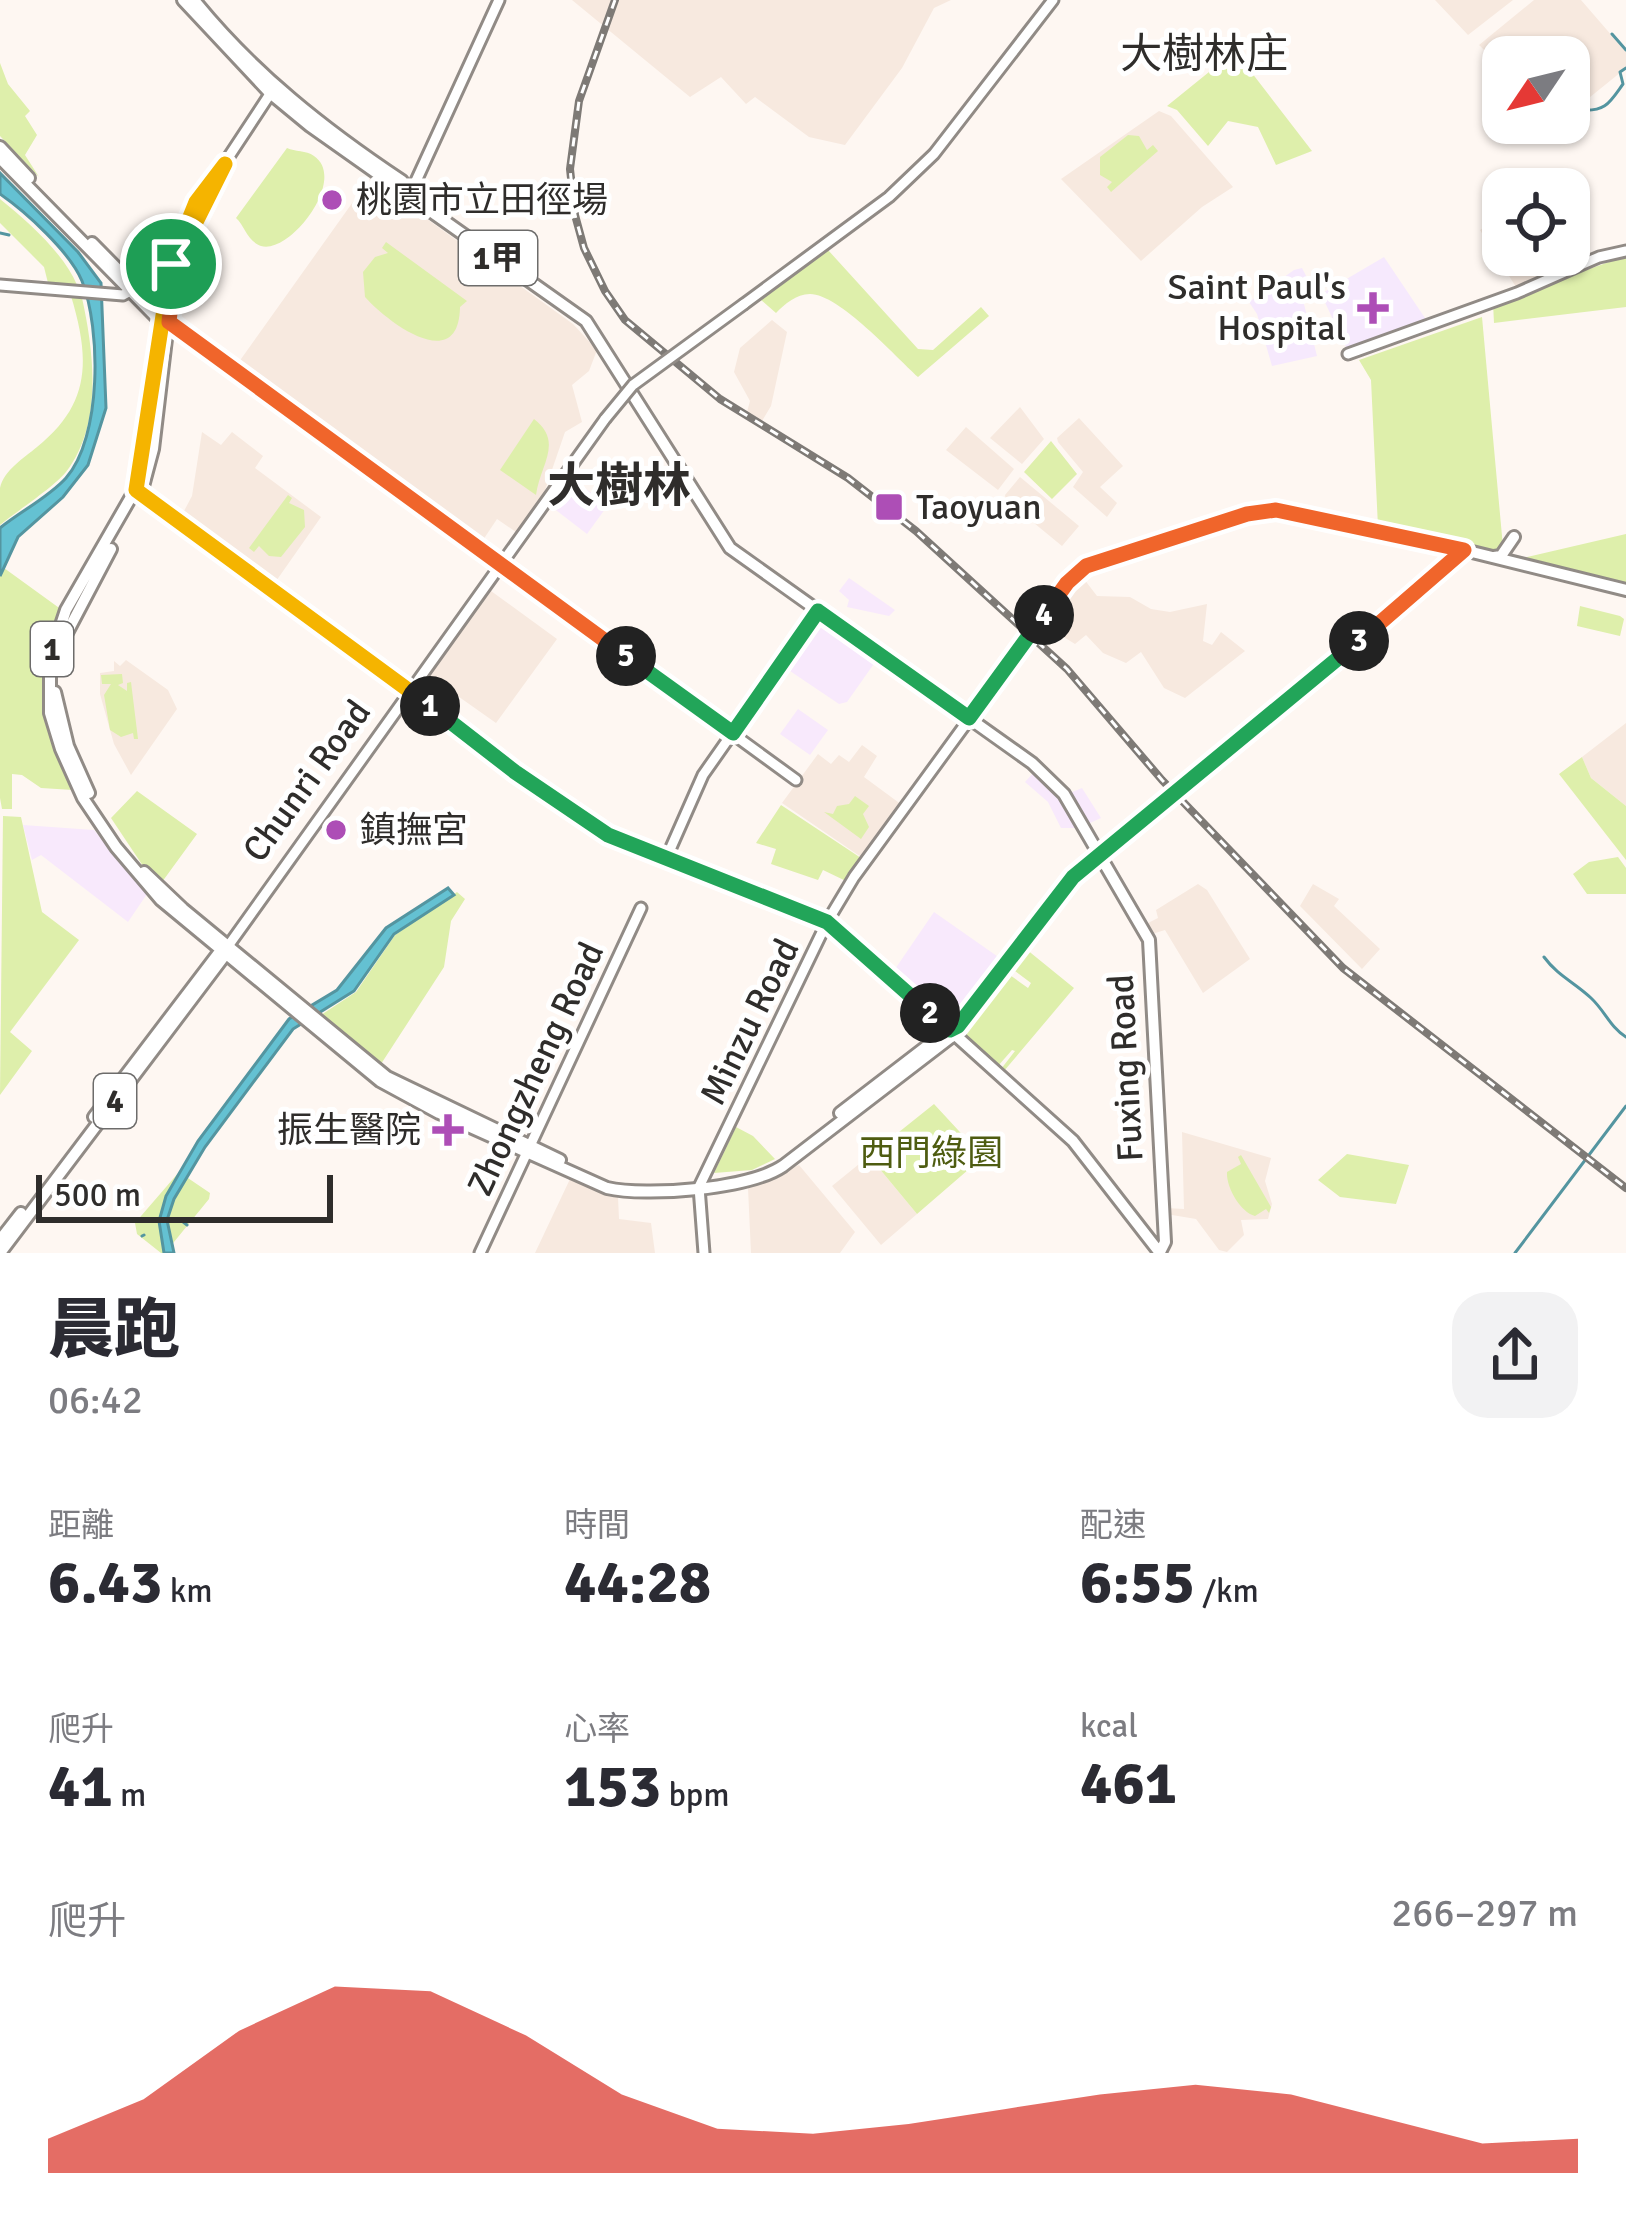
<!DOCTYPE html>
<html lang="zh-TW">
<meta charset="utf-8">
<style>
:root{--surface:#fff;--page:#f2f2f3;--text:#2b2b33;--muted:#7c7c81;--accent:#d93025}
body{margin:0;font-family:Signika,"Noto Sans TC",sans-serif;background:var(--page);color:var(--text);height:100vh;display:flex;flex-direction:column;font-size:45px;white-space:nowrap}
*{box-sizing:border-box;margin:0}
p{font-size:39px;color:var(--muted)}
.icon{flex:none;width:66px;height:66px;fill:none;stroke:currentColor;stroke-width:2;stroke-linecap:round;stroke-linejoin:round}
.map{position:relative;height:1253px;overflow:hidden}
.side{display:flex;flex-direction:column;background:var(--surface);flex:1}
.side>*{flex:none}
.needle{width:78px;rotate:235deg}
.tools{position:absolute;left:1482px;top:36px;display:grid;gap:24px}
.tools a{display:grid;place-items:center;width:108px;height:108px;border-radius:24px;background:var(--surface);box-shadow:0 3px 9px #0004;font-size:60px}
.scale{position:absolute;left:36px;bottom:30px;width:297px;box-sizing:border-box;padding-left:12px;border:6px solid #2f2d2b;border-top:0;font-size:33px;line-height:42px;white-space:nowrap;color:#2f2d2b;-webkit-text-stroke:9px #fff;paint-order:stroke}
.pin{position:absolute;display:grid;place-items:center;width:102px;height:102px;color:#fff;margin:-51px;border:6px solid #fff;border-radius:50%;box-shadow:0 3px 12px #0007}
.km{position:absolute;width:60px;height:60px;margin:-30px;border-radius:50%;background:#222;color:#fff;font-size:33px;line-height:60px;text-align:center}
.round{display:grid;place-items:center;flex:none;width:126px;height:126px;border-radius:36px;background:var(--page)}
.headline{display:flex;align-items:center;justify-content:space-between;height:204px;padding:0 48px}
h1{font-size:66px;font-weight:800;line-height:90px}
.metrics{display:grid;grid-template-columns:repeat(3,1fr);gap:18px;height:204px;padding:12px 48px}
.metrics div{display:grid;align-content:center}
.metrics b{font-size:60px;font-weight:800}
.metrics small{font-size:33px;font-weight:400}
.metrics p{font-size:33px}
.chart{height:336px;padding:24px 48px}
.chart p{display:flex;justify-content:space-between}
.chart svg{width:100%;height:216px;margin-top:12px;fill:var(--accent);opacity:.7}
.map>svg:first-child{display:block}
.commercial{fill:#f8e9fc}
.built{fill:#f7e9df}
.medical{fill:#f6e9fd}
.green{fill:#deefab}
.water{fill:#64c1d2;stroke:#5495a0;stroke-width:3}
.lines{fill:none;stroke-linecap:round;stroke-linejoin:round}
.stream{stroke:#5495a0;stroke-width:3}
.secondary-casing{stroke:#918b86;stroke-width:15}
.primary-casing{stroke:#918b86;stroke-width:16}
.secondary{stroke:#fff;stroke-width:9}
.primary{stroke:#fff;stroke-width:10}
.rail-casing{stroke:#7e7a76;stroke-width:8}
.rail{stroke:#fff;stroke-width:3;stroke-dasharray:9;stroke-linecap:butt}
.secondary-bridge-casing{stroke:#918b86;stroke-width:15;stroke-linecap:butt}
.primary-bridge-casing{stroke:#918b86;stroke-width:16;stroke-linecap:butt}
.secondary-bridge{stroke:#fff;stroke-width:9}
.primary-bridge{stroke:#fff;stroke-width:10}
.split-1-casing{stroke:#fff;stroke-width:24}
.split-2-casing{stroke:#fff;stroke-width:24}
.split-3-casing{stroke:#fff;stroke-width:24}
.split-4-casing{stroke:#fff;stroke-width:24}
.split-5-casing{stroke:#fff;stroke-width:24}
.split-6-casing{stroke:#fff;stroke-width:24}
.split-7-casing{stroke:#fff;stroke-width:24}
.split-1{stroke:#f5b400;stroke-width:15}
.split-2{stroke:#22a559;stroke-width:15}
.split-3{stroke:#22a559;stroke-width:15}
.split-4{stroke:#f0652b;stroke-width:15}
.split-5{stroke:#22a559;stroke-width:15}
.split-6{stroke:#f0652b;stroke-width:15}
.split-7{stroke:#f5b400;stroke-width:15}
.poi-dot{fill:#ad4eb6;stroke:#fff;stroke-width:4.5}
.labels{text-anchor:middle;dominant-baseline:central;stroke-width:10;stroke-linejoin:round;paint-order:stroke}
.shield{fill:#fff;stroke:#6d6c6b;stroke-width:3}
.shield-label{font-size:33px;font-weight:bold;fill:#2f2d2b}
.poi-label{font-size:36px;fill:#2f2d2b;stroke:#fff;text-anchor:start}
.street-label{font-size:36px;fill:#2f2d2b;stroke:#fff}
.park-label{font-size:36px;fill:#4e5c11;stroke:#fff}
.quarter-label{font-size:42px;fill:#2f2d2b;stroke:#fff}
.district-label{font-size:48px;font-weight:bold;fill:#2f2d2b;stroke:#fff}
</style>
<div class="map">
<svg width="1626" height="1253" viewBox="0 0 1626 1253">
<rect width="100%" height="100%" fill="#fef7f2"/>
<!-- commercial -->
<path class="commercial" d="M568,476L608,505L587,534L548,504Z
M849,578L895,610L889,616L847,607L849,600L839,591Z
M821,617L878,658L847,702L839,704L790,671L789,663Z
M798,709L828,730L810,755L780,734Z
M1034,772L1070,793L1082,788L1101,818L1079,828H1061L1048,802L1025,782Z
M23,825L94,830L147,894L128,922L41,855L32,860Z
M934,912L1004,961L955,1023L950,1024L893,972Z"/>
<!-- built -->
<path class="built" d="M572,0H951L934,8L902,68L845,145L809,137L755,97L746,104L721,77L690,97Z
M1435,0H1513L1468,35Z
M1534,0H1581L1626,52V68L1569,114V57H1503V68L1479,45Z
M1159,111L1171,116L1233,187L1202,207L1141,261L1061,179Z
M370,178L573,324L597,350L589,371L572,385L582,422L565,432L544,493L516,532L497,519L481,543L236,366Z
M1503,215V255H1552L1557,270L1516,287L1480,230Z
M772,320L787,332L771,406L762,421L747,412L750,401L734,372L740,348Z
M1020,407L1044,439L1022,464L990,438Z
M1079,418L1123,466L1100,487L1117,503L1107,517L1073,487L1083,472L1058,442L1057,438Z
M966,427L1014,469L998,490L946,450Z
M202,432L221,445L232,432L263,456L255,468L321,517L274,584L184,511L192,496Z
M1020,477L1079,526L1062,546L1006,500L1005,495Z
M1084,579L1097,596L1130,597L1151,609L1170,612L1207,604L1203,641L1212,645L1221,632L1245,651L1185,698L1164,688L1141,652L1126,663L1103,653L1086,635L1075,644L1054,631L1053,611L1073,586Z
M491,591L557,639L496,723L428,675Z
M126,660L168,690L177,709L131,775L114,744L100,694V673L114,671V661L120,666Z
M1626,723V806L1591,778L1582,757Z
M862,745L877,756L864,777L902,805L864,859L782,803L818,754L831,764L839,755L849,762Z
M1198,884L1207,890L1250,959L1203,993L1165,930L1152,934L1146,924L1158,918L1156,910Z
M1313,884L1339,899L1334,906L1380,949L1362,969L1300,906Z
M1182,1132L1271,1158L1265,1181L1272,1204L1268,1219L1241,1220L1244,1235L1227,1252L1219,1250L1196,1219L1166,1214V1208L1184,1209Z
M869,1156L917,1214L881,1245L832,1186Z
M799,1165L855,1232L840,1253H751L748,1188Z
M570,1179L618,1197L619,1219L651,1223L655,1253H535Z"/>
<!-- medical -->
<path class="medical" d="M1384,257L1427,321L1347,349L1321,294Z
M1302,268L1316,295L1303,300L1317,356L1272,366L1257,314L1249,302L1294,270Z"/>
<!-- green -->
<path class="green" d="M1235,51L1312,151L1276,165L1258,127L1228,121L1208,146L1177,110L1167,106Z
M0,63L8,84L30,111L25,116L37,135L25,155L39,177L0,136Z
M1128,135L1139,136L1147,150L1153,145L1158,151L1111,192L1107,187L1112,182L1100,175V157Z
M287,148C295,152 306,150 314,156C348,179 290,255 261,246C247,241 245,226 236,218Z
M0,199C27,221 63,252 77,285L48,283L44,267L0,223Z
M386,242L467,301L460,307C459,376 387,322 365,297L363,272L375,257L388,253L382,248Z
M828,250L918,349L933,350L981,307L989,316L918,377C895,356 839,294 810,294C796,294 785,304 776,313L761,300Z
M1626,256V307L1494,323L1493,303Z
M71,296L82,298C94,352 103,424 66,472C54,487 17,511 0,525C0,514 0,498 0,488C4,470 24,458 37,447C91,404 90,359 71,296Z
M1482,317L1503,547L1496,554L1378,527L1371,380L1359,360Z
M534,419C564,442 540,465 536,495L500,470Z
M1051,441L1077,474L1052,499L1024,472Z
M288,495L292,498L289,503L304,510L305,527L281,557L269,556L259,546L254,552L249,548Z
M1626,534V587L1525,566L1523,558Z
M4,568L62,610C33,670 45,732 73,790L41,788L22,775L12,774V809H2L0,798V576Z
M1580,606L1620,616L1624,619L1620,636L1577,626Z
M122,674L123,683L118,685L127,691V683L131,682L138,739H134L133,733L121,737L110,730L104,695L111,684H102L101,675Z
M1582,757L1591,778L1626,806V860L1559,774Z
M137,791L197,834L162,882L143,866L111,818Z
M855,796L869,806L863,814L869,827L861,839L824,812L833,814L837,806L849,804Z
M781,805L864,860L848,882L823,870L818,880L771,864L776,849L756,843Z
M3,816L21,817L42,912L79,940L10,1032L32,1051L0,1095Z
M1618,857L1626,868V894H1587L1573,874L1589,862Z
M457,892L465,899L451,921L444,967L381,1064L321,1015L356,992L395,935Z
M1026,949L1074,988L1004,1071L1001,1069L1015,1051L1012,1050L998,1066L965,1037V1027L1007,973L1028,988L1031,983L1011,968Z
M934,1104L983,1157L917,1214L869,1156Z
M736,1127L753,1136L775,1159L752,1170L714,1173Z
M1347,1154L1409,1165L1396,1204L1340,1197L1318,1180Z
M1241,1155L1271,1207L1269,1213L1266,1209L1255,1216C1240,1212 1226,1187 1227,1172L1241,1164L1238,1157Z
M179,1172L210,1193L209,1199L165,1253H161L137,1234L135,1223Z"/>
<!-- water -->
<path class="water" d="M0,173L78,252L101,283L106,408L88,465L63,497L18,537L0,576V528C21,511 49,497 66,478C102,437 101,329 82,281C70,252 26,212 0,194Z
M448,888L454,895L394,934L354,991L293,1029L205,1147L174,1199L167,1220L174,1253H164L159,1221L166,1196L198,1141L289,1019L337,990L386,928Z"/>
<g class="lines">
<!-- stream -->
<path class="stream" d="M1612,34L1626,50
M1581,110C1606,112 1610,102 1623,84L1620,72L1626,68
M0,233L9,235
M1544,957C1558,976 1574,982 1591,998C1605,1011 1610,1027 1626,1037
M182,1221L187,1225
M142,1236L144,1235
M1515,1253L1626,1106"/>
<defs>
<path id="secondary" d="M225,164L182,256L168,322L796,780
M222,167L272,91
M410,194L499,0
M0,285L123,295L136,288
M744,304L889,197L934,154L1053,0
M161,320C166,271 180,220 212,180
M1348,354L1517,293L1599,257L1626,251
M135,490L572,812L608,835L656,857L827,922L950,1030
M1164,541L1247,514L1277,510L1464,550
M665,861L703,775L818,611
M226,949L605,419
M480,1253L641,908
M704,1253L699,1187L827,922L854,877L978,707"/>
<path id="primary" d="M183,0L270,93L310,126L586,321L730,548L1032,763L1064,794L1149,940L1165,1242L1160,1252
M194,0C253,73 324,129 402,181L409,191
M0,147L29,178
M0,158L161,322L135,490L66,610L50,658V713L61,749L83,798L116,847L161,900L380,1081L439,1113L607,1188C647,1197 749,1189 783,1166L955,1034L1073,877L1099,853
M92,243L146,298
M146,298H156L166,285
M142,490L153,449L168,322L158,312
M1494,557L1501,556L1514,537
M61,644L111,549
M55,692L68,746L89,793
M1275,711L1464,550L1626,590
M144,872L183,909L387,1077L560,1160
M952,1032L1073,1141L1160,1253
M840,1113L935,1040
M94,1117L224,946
M0,1240L21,1213
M0,1253L225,955"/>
</defs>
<!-- secondary casing -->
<use href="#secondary" class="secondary-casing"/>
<!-- primary casing -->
<use href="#primary" class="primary-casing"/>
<!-- secondary -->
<use href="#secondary" class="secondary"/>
<!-- primary -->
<use href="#primary" class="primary"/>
<defs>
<path id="rail" d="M615,0L579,101L570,169L575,215L584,248L605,291L625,320L720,399L848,478L916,531L1067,669L1162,780L1343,968L1626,1188"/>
</defs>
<!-- rail casing -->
<use href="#rail" class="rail-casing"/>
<!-- rail -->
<use href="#rail" class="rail"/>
<defs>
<path id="secondary-bridge" d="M605,419L633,385L744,304
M978,707L1076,574L1105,559L1164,541"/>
<path id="primary-bridge" d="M1099,853L1275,711"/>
</defs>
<!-- secondary-bridge casing -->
<use href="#secondary-bridge" class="secondary-bridge-casing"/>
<!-- primary-bridge casing -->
<use href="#primary-bridge" class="primary-bridge-casing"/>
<!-- secondary-bridge -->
<use href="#secondary-bridge" class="secondary-bridge"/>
<!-- primary-bridge -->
<use href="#primary-bridge" class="primary-bridge"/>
</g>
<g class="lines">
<defs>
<path id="split-1" d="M171,264L136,490L430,706"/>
<path id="split-2" d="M430,706L515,772L608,835L827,922L930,1013"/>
<path id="split-3" d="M930,1013L950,1030L958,1026L1073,877L1359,641"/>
<path id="split-4" d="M1044,615L1067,583L1086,566L1247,514L1276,510L1464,550L1359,641"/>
<path id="split-5" d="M626,656L733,733L818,611L969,718L1044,615"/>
<path id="split-6" d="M172,295L169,322L626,656"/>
<path id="split-7" d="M171,264L196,202L225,164L190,234L172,295"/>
</defs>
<!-- split-1 casing -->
<use href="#split-1" class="split-1-casing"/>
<!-- split-2 casing -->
<use href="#split-2" class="split-2-casing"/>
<!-- split-3 casing -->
<use href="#split-3" class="split-3-casing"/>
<!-- split-4 casing -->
<use href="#split-4" class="split-4-casing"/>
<!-- split-5 casing -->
<use href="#split-5" class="split-5-casing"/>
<!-- split-6 casing -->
<use href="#split-6" class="split-6-casing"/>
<!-- split-7 casing -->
<use href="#split-7" class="split-7-casing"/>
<!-- split-1 -->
<use href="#split-1" class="split-1"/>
<!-- split-2 -->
<use href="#split-2" class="split-2"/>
<!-- split-3 -->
<use href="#split-3" class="split-3"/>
<!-- split-4 -->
<use href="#split-4" class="split-4"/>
<!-- split-5 -->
<use href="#split-5" class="split-5"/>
<!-- split-6 -->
<use href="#split-6" class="split-6"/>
<!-- split-7 -->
<use href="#split-7" class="split-7"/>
</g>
<!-- markers -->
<g class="poi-dot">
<circle cx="332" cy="200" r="12"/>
<path d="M1367 290h12v12h12v12h-12v12h-12v-12h-12v-12h12z"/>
<rect x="874" y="492" width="30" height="30" rx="6"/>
<circle cx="336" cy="830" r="12"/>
<path d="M442 1112h12v12h12v12h-12v12h-12v-12h-12v-12h12z"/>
</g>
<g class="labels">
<!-- shield labels -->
<g class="shield">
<rect x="459" y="231" width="78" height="54" rx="9"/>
<rect x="31" y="622" width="42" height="54" rx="9"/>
<rect x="94" y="1074" width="42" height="54" rx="9"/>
</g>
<g class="shield-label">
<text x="498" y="258">1甲</text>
<text x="52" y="649">1</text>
<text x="115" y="1101">4</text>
</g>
<!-- poi labels -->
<g class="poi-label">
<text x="356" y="200">桃園市立田徑場</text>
<text x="1346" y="287" text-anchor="end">Saint Paul's<tspan x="1346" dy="41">Hospital</tspan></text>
<text x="916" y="507">Taoyuan</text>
<text x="360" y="830">鎮撫宮</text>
<text x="421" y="1130" text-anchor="end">振生醫院</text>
</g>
<!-- street labels -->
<g class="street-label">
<text transform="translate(307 781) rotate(-54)">Chunri Road</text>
<text transform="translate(750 1022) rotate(-64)">Minzu Road</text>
<text transform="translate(1126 1068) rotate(-93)">Fuxing Road</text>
<text transform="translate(536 1069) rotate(-65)">Zhongzheng Road</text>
</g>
<!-- park labels -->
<g class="park-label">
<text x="931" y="1153">西門綠園</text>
</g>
<!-- quarter labels -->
<g class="quarter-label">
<text x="1204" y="54">大樹林庄</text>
</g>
<!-- district labels -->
<g class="district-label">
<text x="619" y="486">大樹林</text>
</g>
</g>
</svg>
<div class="tools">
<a><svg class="needle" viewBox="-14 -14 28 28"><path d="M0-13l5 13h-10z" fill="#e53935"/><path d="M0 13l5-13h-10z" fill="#7c7c81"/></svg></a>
<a><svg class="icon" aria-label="locate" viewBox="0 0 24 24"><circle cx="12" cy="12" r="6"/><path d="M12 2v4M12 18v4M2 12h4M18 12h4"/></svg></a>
</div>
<div class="scale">500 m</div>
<div class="pin" style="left:171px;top:264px;background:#1e9e55"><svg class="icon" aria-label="arrive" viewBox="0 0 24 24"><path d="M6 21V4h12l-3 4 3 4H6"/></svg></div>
<b class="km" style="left:430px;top:706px">1</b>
<b class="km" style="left:930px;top:1013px">2</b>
<b class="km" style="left:1359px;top:641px">3</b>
<b class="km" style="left:1044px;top:615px">4</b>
<b class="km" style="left:626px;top:656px">5</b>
</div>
<section class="side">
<div class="headline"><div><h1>晨跑</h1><p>06:42</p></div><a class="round"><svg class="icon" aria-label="share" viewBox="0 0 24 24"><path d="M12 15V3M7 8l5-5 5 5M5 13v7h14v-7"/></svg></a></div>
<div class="metrics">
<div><p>距離</p><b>6.43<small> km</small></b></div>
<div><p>時間</p><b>44:28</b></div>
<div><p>配速</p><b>6:55<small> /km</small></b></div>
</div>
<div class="metrics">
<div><p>爬升</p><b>41<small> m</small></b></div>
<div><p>心率</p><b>153<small> bpm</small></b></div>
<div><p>kcal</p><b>461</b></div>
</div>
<div class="chart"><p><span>爬升</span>266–297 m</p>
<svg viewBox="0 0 160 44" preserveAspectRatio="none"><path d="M0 44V37L10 29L20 15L30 6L40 7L50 16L60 28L70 35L80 36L90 34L100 31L110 28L120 26L130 28L140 33L150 38L160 37V44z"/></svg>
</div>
</section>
